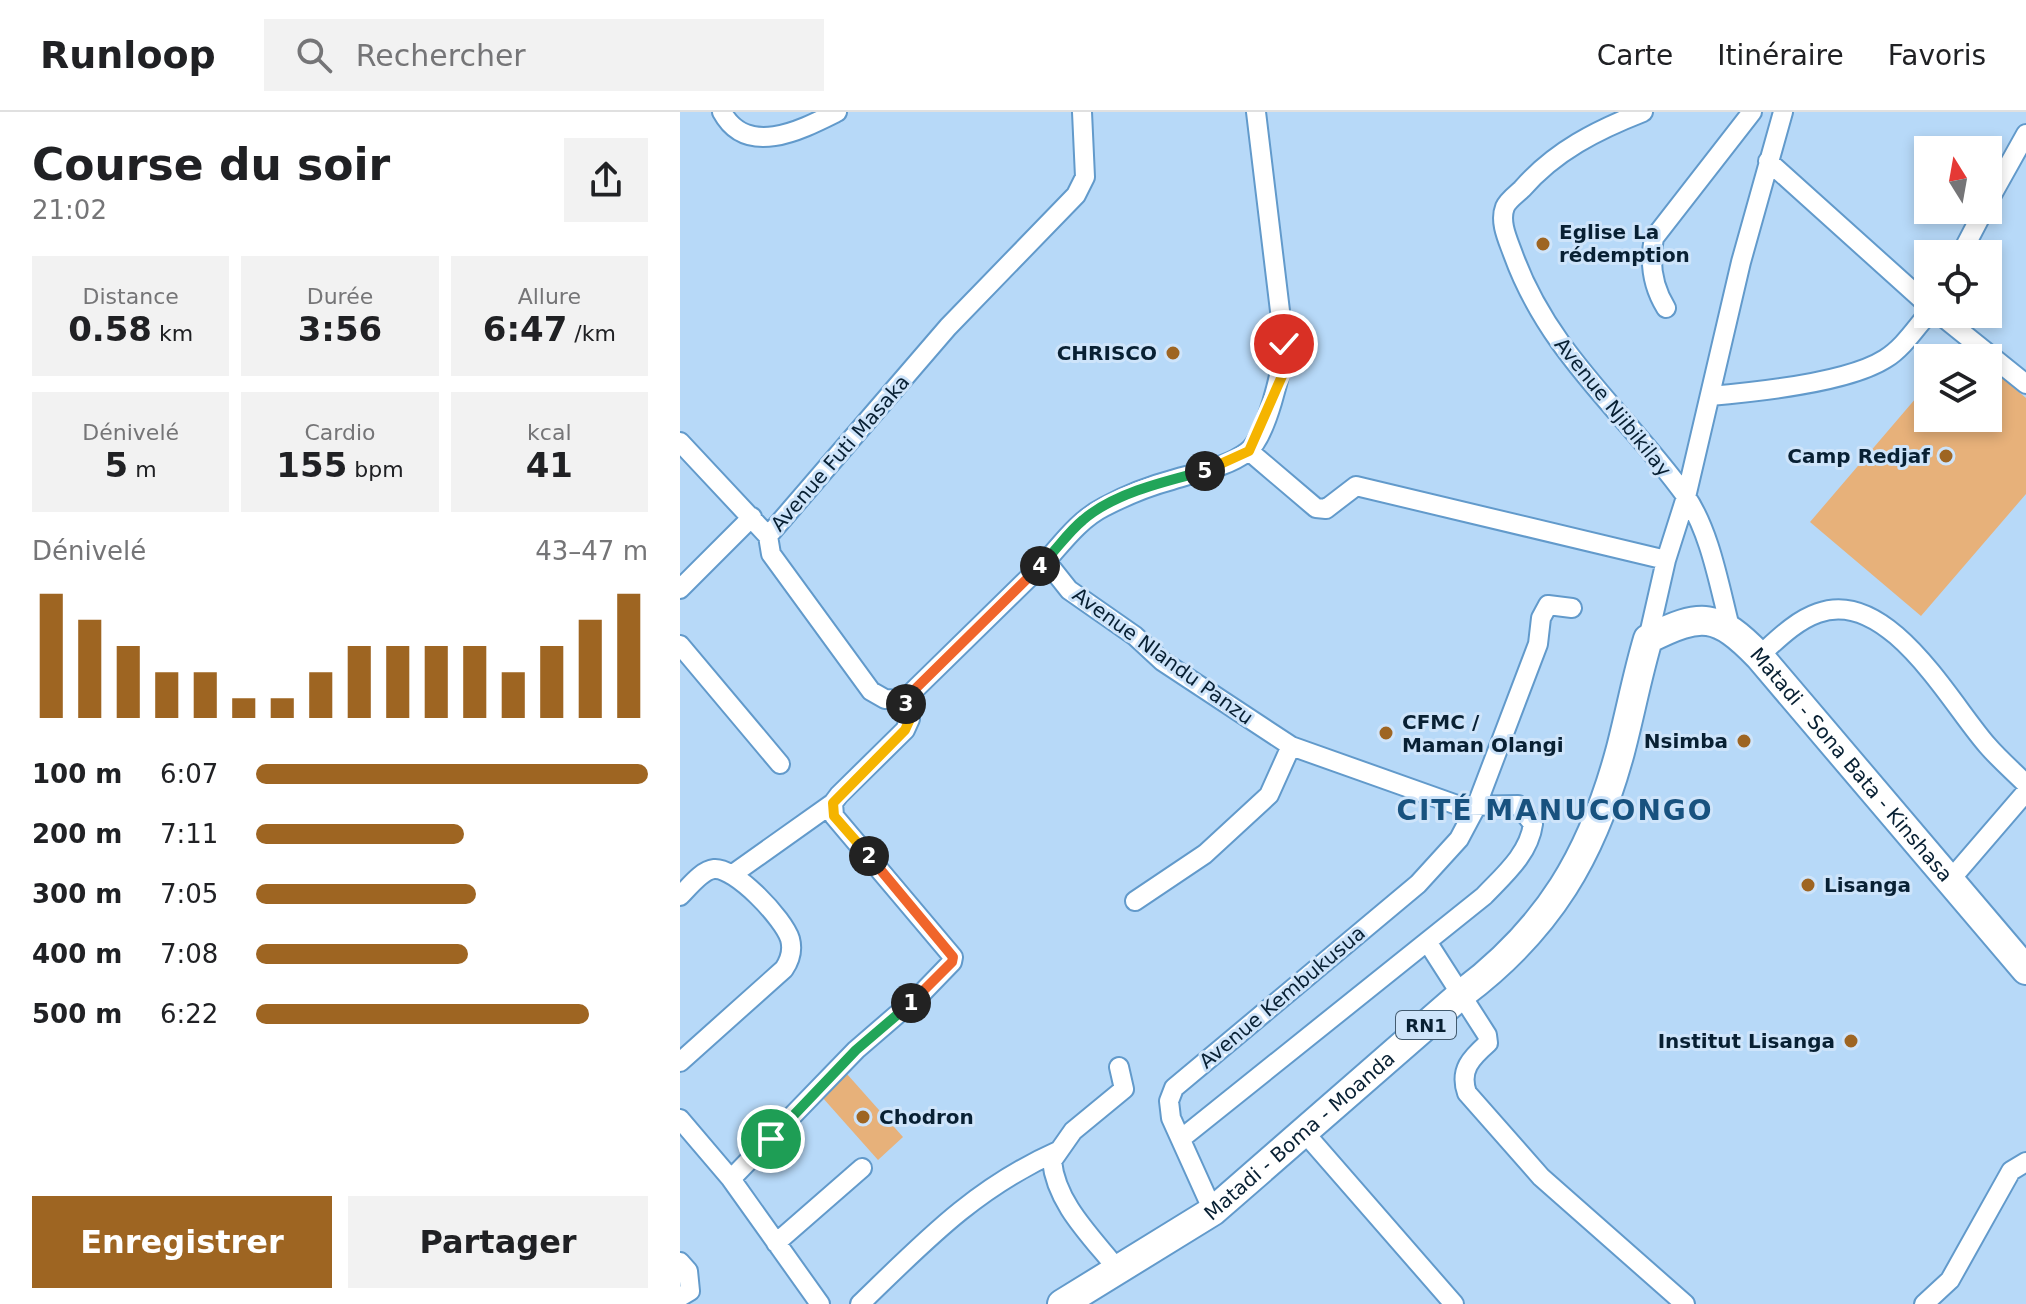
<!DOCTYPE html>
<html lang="fr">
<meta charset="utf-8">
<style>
:root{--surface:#fff;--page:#f2f2f2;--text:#202124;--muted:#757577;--line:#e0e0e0;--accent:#9e6522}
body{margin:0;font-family:"DejaVu Sans",sans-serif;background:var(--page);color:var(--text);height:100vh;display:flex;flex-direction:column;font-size:30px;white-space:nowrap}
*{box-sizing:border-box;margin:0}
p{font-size:26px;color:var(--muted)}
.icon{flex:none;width:44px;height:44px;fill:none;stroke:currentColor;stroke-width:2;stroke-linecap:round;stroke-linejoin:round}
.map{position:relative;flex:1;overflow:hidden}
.details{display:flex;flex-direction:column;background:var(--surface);width:680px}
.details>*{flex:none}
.needle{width:52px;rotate:349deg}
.fabs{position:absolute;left:1234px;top:24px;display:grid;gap:16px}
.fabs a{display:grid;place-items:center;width:88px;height:88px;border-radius:0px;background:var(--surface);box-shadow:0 4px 12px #0003;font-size:40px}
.pin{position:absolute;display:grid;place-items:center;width:68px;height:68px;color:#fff;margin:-34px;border:4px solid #fff;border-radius:50%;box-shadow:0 2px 8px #0007}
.km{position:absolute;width:40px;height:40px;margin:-20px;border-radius:50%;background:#222;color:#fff;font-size:22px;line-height:40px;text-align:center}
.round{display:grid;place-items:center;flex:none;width:84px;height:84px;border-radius:0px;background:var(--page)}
.summary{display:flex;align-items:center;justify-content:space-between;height:136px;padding:0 32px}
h1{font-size:44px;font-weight:800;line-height:60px}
.figures{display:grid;grid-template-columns:repeat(3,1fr);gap:12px;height:136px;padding:8px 32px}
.figures div{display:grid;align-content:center;border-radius:0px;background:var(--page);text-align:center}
.figures b{font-size:34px;font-weight:800}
.figures small{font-size:22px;font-weight:400}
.figures p{font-size:22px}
.chart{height:224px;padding:16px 32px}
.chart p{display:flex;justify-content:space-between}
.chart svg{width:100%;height:144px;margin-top:8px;stroke:var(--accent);stroke-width:6}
.action{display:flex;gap:16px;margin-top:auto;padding:16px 32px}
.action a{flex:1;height:92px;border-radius:0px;background:var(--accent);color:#fff;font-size:32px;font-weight:800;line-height:92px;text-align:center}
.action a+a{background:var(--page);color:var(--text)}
ul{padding:0 32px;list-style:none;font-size:26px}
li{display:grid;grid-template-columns:128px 96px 1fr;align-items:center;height:60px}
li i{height:20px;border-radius:10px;background:var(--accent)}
header{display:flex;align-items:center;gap:48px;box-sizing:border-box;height:112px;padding:0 40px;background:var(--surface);border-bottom:2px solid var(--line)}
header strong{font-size:38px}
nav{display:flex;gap:44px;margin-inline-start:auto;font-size:28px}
.search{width:560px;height:72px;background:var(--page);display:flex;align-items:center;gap:20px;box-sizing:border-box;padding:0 28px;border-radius:0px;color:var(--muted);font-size:30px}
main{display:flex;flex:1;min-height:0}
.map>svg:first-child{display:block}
.green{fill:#e7b17a}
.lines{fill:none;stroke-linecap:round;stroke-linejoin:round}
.minor-casing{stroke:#629acb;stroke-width:22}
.highway-casing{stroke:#629acb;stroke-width:32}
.minor{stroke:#fff;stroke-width:18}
.highway{stroke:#fff;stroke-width:28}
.split-1-casing{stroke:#fff;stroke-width:16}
.split-2-casing{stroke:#fff;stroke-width:16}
.split-3-casing{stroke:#fff;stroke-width:16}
.split-4-casing{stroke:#fff;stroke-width:16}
.split-5-casing{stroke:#fff;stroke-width:16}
.split-6-casing{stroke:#fff;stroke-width:16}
.split-1{stroke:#22a559;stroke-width:10}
.split-2{stroke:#f0652b;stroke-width:10}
.split-3{stroke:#f5b400;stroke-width:10}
.split-4{stroke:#f0652b;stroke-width:10}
.split-5{stroke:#22a559;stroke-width:10}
.split-6{stroke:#f5b400;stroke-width:10}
.poi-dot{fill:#9e6522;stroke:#cee4fa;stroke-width:3}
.labels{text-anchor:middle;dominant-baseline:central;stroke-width:6;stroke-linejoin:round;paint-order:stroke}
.shield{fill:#cee4fa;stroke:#435b6f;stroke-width:2}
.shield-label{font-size:18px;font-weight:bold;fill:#082033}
.poi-label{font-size:20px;font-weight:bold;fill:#082033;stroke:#cee4fa;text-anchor:start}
.street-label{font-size:20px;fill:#082033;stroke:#cee4fa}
.district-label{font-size:28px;font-weight:bold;letter-spacing:2px;fill:#18527f;stroke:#cee4fa}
</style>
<header>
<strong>Runloop</strong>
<div class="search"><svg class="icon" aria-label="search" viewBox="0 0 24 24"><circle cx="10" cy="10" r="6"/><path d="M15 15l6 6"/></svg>Rechercher</div>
<nav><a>Carte</a><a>Itinéraire</a><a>Favoris</a></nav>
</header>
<main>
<section class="details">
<div class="summary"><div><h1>Course du soir</h1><p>21:02</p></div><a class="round"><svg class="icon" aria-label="share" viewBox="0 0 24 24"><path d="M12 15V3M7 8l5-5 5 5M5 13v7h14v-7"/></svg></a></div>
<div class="figures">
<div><p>Distance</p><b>0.58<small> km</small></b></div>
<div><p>Durée</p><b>3:56</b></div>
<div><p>Allure</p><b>6:47<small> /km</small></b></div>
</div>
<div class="figures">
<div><p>Dénivelé</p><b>5<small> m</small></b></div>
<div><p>Cardio</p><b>155<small> bpm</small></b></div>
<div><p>kcal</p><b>41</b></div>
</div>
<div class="chart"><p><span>Dénivelé</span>43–47 m</p>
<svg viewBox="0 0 160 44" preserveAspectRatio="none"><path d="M5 44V6M15 44V14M25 44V22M35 44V30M45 44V30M55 44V38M65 44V38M75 44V30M85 44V22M95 44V22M105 44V22M115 44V22M125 44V30M135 44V22M145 44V14M155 44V6"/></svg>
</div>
<ul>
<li><b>100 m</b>6:07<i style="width:100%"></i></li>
<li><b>200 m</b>7:11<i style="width:53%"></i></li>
<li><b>300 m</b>7:05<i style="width:56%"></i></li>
<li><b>400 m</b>7:08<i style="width:54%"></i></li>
<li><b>500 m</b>6:22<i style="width:85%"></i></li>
</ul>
<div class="action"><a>Enregistrer</a><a>Partager</a></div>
</section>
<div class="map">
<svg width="1346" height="1192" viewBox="0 0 1346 1192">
<rect width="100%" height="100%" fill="#b7d9f8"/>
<!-- green -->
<path class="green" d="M1308,254L1346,286V382L1241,504L1130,410L1248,272V306H1308Z
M167,962L223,1025L198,1048L142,985Z"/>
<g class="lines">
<defs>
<path id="minor" d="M42,0C67,46 121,18 157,0
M963,0C917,18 875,39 842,77C837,82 828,88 825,95C819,110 828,128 833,142C869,242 945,300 1005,383C1030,419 1039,473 1050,515
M1088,49L1248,193
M1308,90L1346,22
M1281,142L1304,98
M986,196C973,175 969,151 974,126L1072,0
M1259,202L1346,272
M1030,284C1076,280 1167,271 1205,247C1223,236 1235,217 1248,202
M0,330L88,424
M569,339L636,396L646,397L676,374L986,448
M366,449L224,588L205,587L191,579L91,442L88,424L268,215L396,83L405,65L402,0
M0,477L72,405
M968,527L986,448L1006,385L1061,150L1103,0
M0,533L100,652
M1079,544C1097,528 1115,509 1138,501C1208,475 1270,591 1307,633C1319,647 1333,659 1346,672
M53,762L153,691
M1271,767L1346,680
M0,784C9,775 22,758 34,757C55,755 104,807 110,827C113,838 110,848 104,857L0,950
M455,789L525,742L589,683L611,634
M748,831L807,923L808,931C791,946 779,958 787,981L861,1065L1005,1192
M0,1007L51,1067L140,1192
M624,1020L774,1192
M502,1026L804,784C824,763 849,742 853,712L838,693L780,694L611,634L482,549L455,524L389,478L366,449C383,430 400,407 424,395C445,384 469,374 492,368C516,360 546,356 567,340C587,325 602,257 604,232L576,0
M51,1067L176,938L242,881L272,850L273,845L154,704L153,691L159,683L225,618L230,607L224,588
M533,1099L491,1006L489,989L494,976L738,772L779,727L796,695L858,532L861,506L868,493L892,496
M96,1131L182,1056
M0,1150L8,1159L10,1179L0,1185
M438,1158C413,1126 376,1092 372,1049L393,1019L444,977L439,955
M180,1192C245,1129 295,1076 378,1039
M1244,1192L1270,1168L1331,1059L1346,1050"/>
<g id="highway">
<path id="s1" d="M382,1192L533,1099L783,881C869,816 912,743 940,640C950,602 957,564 968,527C1022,500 1037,501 1079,544L1346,858"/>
</g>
</defs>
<!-- minor casing -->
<use href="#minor" class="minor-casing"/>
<!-- highway casing -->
<use href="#highway" class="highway-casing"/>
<!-- minor -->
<use href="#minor" class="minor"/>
<!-- highway -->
<use href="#highway" class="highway"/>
</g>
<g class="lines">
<defs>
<path id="split-1" d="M91,1027L176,938L231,891"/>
<path id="split-2" d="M189,744L273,845L272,850L231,891"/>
<path id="split-3" d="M189,744L154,704L153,691L225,618L230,607L226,592"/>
<path id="split-4" d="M226,592L224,588L360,454"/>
<path id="split-5" d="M360,454C375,440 387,421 403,408C434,381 486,369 525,359"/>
<path id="split-6" d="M525,359L569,339L602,264L604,232"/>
</defs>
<!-- split-1 casing -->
<use href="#split-1" class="split-1-casing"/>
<!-- split-2 casing -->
<use href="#split-2" class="split-2-casing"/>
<!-- split-3 casing -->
<use href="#split-3" class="split-3-casing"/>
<!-- split-4 casing -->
<use href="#split-4" class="split-4-casing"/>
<!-- split-5 casing -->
<use href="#split-5" class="split-5-casing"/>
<!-- split-6 casing -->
<use href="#split-6" class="split-6-casing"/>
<!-- split-1 -->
<use href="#split-1" class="split-1"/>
<!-- split-2 -->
<use href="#split-2" class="split-2"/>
<!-- split-3 -->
<use href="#split-3" class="split-3"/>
<!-- split-4 -->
<use href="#split-4" class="split-4"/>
<!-- split-5 -->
<use href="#split-5" class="split-5"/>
<!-- split-6 -->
<use href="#split-6" class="split-6"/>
</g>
<!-- markers -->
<g class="poi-dot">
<circle cx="863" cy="132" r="8"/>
<circle cx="493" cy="241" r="8"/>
<circle cx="1266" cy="344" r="8"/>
<circle cx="706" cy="621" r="8"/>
<circle cx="1064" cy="629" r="8"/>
<circle cx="1128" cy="773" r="8"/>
<circle cx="1171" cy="929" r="8"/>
<circle cx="183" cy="1005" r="8"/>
</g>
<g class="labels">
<!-- shield labels -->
<rect class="shield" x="716" y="899" width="60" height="28" rx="6"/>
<g class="shield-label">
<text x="746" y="913">RN1</text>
</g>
<!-- poi labels -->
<g class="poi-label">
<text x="879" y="120">Eglise La<tspan x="879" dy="23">rédemption</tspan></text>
<text x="477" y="241" text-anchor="end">CHRISCO</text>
<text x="1250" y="344" text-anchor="end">Camp Redjaf</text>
<text x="722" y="610">CFMC /<tspan x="722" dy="23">Maman Olangi</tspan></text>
<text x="1048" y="629" text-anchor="end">Nsimba</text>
<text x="1144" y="773">Lisanga</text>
<text x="1155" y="929" text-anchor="end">Institut Lisanga</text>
<text x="199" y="1005">Chodron</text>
</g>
<!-- street labels -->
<g class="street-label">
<text transform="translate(933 295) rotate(51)">Avenue Njibikilay</text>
<text transform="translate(160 341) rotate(-49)">Avenue Futi Masaka</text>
<text transform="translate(483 544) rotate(36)">Avenue Nlandu Panzu</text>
<text stroke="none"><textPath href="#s1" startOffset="1188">Matadi - Sona Bata - Kinshasa</textPath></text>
<text transform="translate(602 885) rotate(-40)">Avenue Kembukusua</text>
<text stroke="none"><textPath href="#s1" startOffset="292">Matadi - Boma - Moanda</textPath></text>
</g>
<!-- district labels -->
<g class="district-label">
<text x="875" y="698">CITÉ MANUCONGO</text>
</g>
</g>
</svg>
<div class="fabs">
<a><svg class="needle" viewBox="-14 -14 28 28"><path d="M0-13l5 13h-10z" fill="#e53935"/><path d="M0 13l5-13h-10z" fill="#757577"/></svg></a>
<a><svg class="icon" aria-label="locate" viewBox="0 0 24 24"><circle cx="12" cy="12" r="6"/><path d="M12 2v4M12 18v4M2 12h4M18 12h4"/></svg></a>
<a><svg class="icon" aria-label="layers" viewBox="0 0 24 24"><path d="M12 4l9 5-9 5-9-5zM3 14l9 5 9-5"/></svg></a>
</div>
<div class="pin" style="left:91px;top:1027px;background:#1e9e55"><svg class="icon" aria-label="arrive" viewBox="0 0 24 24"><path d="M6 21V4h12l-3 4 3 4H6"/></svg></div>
<div class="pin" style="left:604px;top:232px;background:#d93025"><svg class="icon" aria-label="check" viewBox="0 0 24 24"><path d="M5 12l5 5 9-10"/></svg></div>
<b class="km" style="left:231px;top:891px">1</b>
<b class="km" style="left:189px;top:744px">2</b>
<b class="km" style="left:226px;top:592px">3</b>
<b class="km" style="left:360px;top:454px">4</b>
<b class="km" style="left:525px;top:359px">5</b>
</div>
</main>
